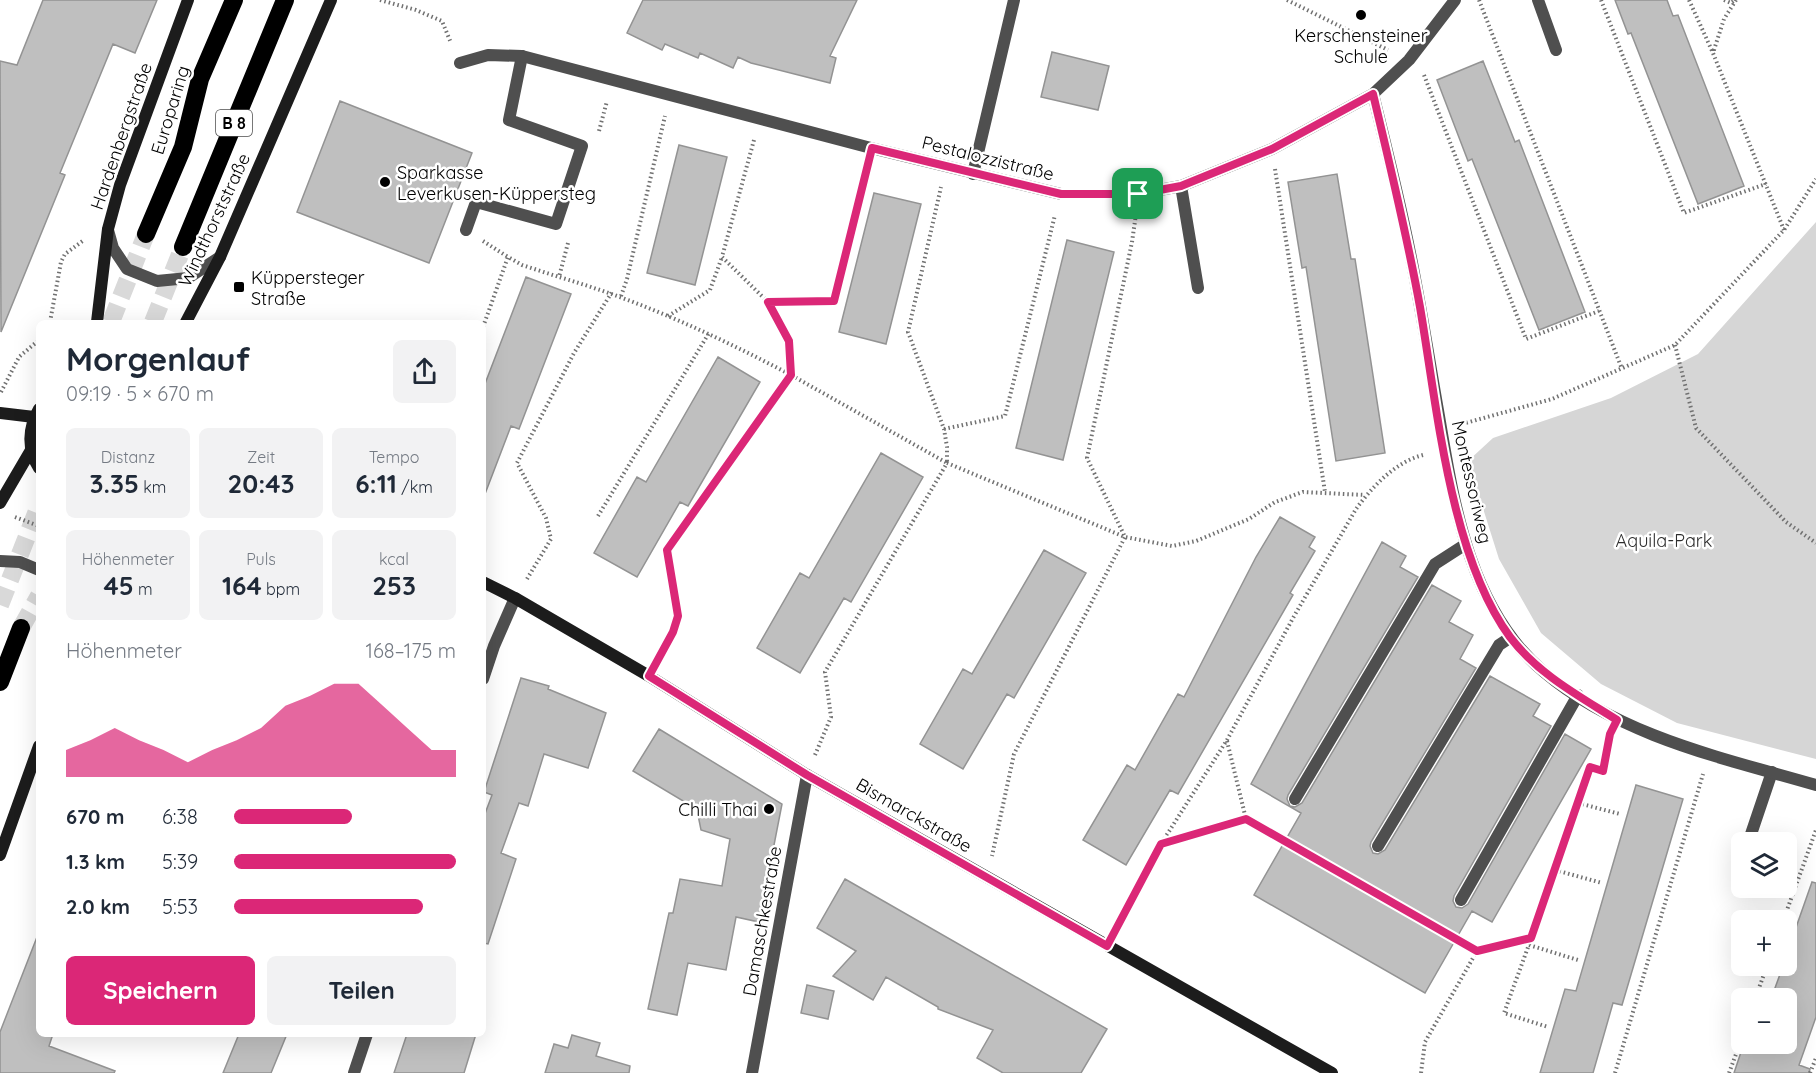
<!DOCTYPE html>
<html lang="de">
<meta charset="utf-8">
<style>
:root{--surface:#fff;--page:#f2f2f3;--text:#1f2937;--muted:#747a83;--accent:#db2777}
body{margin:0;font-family:Quicksand,sans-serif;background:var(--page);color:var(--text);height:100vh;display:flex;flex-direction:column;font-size:22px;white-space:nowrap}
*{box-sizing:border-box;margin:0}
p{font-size:20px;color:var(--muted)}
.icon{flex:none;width:33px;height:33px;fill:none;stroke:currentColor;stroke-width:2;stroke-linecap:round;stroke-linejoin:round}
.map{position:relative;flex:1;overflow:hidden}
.details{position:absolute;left:36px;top:320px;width:450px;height:717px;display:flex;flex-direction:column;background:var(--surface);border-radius:9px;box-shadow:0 6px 24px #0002}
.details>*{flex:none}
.fabs{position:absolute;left:1731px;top:832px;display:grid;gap:12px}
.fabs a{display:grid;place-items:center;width:66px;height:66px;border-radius:9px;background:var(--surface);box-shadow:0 6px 24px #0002;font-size:30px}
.pin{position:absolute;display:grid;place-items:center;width:51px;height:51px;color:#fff;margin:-26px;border-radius:12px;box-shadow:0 3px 9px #0006}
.round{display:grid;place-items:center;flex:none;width:63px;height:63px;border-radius:9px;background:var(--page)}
.head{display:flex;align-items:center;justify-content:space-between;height:102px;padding:0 30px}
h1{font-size:33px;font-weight:800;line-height:45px}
.stats{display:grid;grid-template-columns:repeat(3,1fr);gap:9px;height:102px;padding:6px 30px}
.stats div{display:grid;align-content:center;border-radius:9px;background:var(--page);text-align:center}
.stats b{font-size:26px;font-weight:800}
.stats small{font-size:16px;font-weight:400}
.stats p{font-size:16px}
.chart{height:168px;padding:12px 30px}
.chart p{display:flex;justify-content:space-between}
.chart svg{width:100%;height:108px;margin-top:6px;fill:var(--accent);opacity:.7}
.cta{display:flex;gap:12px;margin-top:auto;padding:12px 30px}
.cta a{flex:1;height:69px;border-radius:9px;background:var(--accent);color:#fff;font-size:24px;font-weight:800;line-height:69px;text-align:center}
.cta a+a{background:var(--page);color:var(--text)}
ul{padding:0 30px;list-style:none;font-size:20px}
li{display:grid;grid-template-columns:96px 72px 1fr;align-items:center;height:45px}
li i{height:15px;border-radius:8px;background:var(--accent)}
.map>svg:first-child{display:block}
.green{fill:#d6d6d6}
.building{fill:#bfbfbf;stroke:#939393;stroke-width:1.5}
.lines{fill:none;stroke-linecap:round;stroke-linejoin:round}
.highway-tunnel{stroke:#d9d9d9;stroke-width:18;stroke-dasharray:18 9;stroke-linecap:butt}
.path{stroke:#717171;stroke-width:4;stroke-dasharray:1.5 3;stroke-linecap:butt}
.lane{stroke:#4f4f4f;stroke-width:12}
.street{stroke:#4f4f4f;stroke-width:12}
.secondary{stroke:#1c1c1c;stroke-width:12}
.highway{stroke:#000;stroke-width:18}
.route-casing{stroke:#fff;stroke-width:12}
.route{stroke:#db2777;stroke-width:8}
.poi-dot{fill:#000;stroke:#fff;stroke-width:2}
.labels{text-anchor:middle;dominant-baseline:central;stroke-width:5;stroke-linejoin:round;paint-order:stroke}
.shield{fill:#fff;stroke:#4c4c4c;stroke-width:1.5}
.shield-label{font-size:16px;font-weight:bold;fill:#000}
.poi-label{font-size:18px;fill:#000;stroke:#fff;text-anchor:start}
.street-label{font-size:18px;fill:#000;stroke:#fff}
.park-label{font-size:18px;fill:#2d2d2d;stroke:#fff}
</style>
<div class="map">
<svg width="1816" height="1073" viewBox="0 0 1816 1073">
<rect width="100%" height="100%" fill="#fff"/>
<!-- green -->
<path class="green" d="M1816,222V759L1677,723L1601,684L1541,633L1499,559L1468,461L1493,438L1611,398L1698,354Z"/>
<!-- building -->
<path class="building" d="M43,0H157L135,53L113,44L60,173L65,175L1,332L0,61L17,65Z
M643,0H857L830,56L836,58L830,83L751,63L738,57L733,68L700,53L698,58L665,44L662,50L627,33Z
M1615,0H1667L1673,16L1678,15L1744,186L1698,204L1631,33L1628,34Z
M1052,52L1109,66L1098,110L1041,97Z
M1483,61L1515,142L1519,140L1585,312L1539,330L1472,159L1468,161L1437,80Z
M340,101L472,153L429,263L297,212Z
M679,145L727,157L695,285L647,273Z
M1337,174L1351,259H1355L1385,453L1336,461L1306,267L1302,268L1288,182Z
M874,193L921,204L886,344L839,332Z
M1067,240L1114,252L1063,460L1016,448Z
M526,277L571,294L519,429L511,426L485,494L483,493V389Z
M718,357L760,382L688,506L680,502L637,577L594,553L637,477L646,482Z
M881,453L923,477L851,602L844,598L800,673L757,648L800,573L809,578Z
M1280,517L1315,537L1309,547L1315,551L1290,593L1293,595L1178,794L1170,790L1126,865L1083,840L1127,765L1135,770L1178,694L1184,697L1256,557Z
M1382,542L1406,556L1400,567L1418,577L1288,795L1287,799L1290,806L1295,807L1302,803L1432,585L1461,601L1449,622L1473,635L1460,659L1476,668L1371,842L1370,846L1373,853L1378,854L1385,850L1490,676L1540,704L1533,716L1551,726L1454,896L1453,901L1456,907L1462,908L1468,904L1565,734L1591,749L1492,922L1472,911L1425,993L1254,895L1301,813L1251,784Z
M1044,550L1086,573L1014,698L1007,694L963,769L920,744L963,669L972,674Z
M521,678L549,686L548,689L606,713L588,768L544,754L528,806L519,803L501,853L516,859L488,944L483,943V819L492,795L484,792Z
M659,729L782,804L759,922L736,917L726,970L688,963L677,1015L648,1009L669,913H673L680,879L722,886L730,839L701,830L698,815L700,811L633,771Z
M1636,785L1683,799L1622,1005L1613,1003L1593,1073H1540L1565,989L1576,991Z
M845,879L1107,1029L1081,1073H1003L977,1058L993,1030L938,1009V1007L886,977L873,1000L833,976L856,951L817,928Z
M1812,882L1816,883V1017L1799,1065L1810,1069L1809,1073H1734L1743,1046L1754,1050L1756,1044H1786V999H1771L1783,966H1786V956Z
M37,937L39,1034H53L49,1046L115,1071L114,1073H0V1032Z
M807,985L834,991L828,1019L801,1013Z
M239,1034H287L271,1073H223Z
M407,1034H476L464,1073H394Z
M572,1035L600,1043L596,1056L630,1066L629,1073H545L554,1044L568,1048Z"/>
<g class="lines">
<!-- highway-tunnel -->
<path class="highway-tunnel" d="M111,322L146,234
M153,322L183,247
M0,605L39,506
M21,628L39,596"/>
<!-- path -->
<path class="path" d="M380,0L416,10L442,21L451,43
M1287,0L1388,50
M1479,0L1622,369
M1601,0L1684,213L1766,184
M1689,0L1713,53
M1724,0L1731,3L1735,0
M1736,0L1724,19L1713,53L1784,230
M1424,75L1526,339L1599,311
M599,131L607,101
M754,140L722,257L768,302
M1275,169L1325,492
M1136,214L1132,242L1087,458L1125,537L1172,546L1196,541L1249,519L1275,502L1303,492L1365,495
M483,241L508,257
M568,243L559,277C641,301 715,335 791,375L789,341L768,302L834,301L866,169
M621,296L627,279L665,116
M668,316L710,290L722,257
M50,322L61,262L65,254L84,240
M483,327L508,257L522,265L559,277
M1675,345L1696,428L1786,522L1816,543
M1,392L19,357L39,340
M1462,424L1552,399L1675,345L1784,230L1816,179
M944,429L1005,416L1055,215
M598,516L709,333
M15,517L39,526
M527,579L551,539L546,518L517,463L574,353L612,292
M659,658L673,632L678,616L667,550L791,375L947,463V447L944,429L908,332L941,187
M1227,741L1246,819
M815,755L831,717L825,672L947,463L1125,537L1014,754L992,856
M1578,803L1620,814
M1162,844L1246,819L1477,951
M1555,870L1602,883
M1783,921L1816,830
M1117,926L1161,844L1227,740L1293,618L1356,509C1372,487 1395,462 1423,455
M1531,939L1504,1013L1548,1027
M1529,945L1578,960
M1755,999L1767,966
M1421,1073L1425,1042L1477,951L1531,938L1590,767L1603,771L1609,740
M1615,1073L1703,774
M1729,1073L1742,1038
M1810,1073L1816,1058"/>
<!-- lane -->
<path class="lane" d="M1538,0L1556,50
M1181,186L1198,288
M108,230L113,248L127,269L157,281L188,278L220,257
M466,230L476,202L556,224L582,146L509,120L522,56
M0,561L20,562L39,570
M1295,799L1435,564L1466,544
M1748,843L1772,772
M1378,846L1499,645L1511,637
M1738,873L1742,864
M1461,900L1578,695"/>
<!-- street -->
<path class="street" d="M460,63L488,55L522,56L871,148L1061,194H1138L1181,186L1272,149L1373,94L1409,60L1455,0
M1373,94C1387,150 1401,206 1412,263C1422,314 1430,365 1439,416C1454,505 1470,610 1544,672C1619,736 1723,758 1816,785
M973,174L1014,0
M483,679L494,646L515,598
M354,1073L367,1034
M752,1073L807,775"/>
<!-- secondary -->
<path class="secondary" d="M97,322L108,229L120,185L188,0
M186,322L220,257L331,0
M39,409C28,428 27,449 39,468
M0,413L34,417
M0,503L31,450
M483,582L515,598L649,676L807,775L1332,1073
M0,855L39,746"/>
<!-- highway -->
<path class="highway" d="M146,234L183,147L200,79L234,0
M183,247L285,0
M0,682L21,628"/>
</g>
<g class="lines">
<defs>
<path id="route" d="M1373,94C1390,165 1407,235 1420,307C1437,406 1450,556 1510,637C1538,674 1579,696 1617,720L1610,734L1603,771L1590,767L1531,938L1477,951L1246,819L1161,844L1107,946L807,775L649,676L673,632L678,616L667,550L791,375L789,341L768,302L834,301L872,148L1061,194H1138L1181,186L1272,149Z"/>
</defs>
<!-- route casing -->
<use href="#route" class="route-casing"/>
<!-- route -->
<use href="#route" class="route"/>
</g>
<!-- markers -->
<g class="poi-dot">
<circle cx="1361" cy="15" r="6"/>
<circle cx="385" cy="182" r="6"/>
<rect x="233" y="281" width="12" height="12" rx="3"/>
<circle cx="769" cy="809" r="6"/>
</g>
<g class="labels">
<!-- shield labels -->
<rect class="shield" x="216" y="110" width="36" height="26" rx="4.5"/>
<g class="shield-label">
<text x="234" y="123">B 8</text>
</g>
<!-- poi labels -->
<g class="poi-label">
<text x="1361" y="35" text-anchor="middle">Kerschensteiner<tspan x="1361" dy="21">Schule</tspan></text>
<text x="397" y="172">Sparkasse<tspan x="397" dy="21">Leverkusen-Küppersteg</tspan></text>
<text x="251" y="277">Küppersteger<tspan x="251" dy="21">Straße</tspan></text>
<text x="757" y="809" text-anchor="end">Chilli Thai</text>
</g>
<!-- street labels -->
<g class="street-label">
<text transform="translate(170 110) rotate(-73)">Europaring</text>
<text transform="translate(121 136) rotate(-71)">Hardenbergstraße</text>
<text transform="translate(988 158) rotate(14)">Pestalozzistraße</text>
<text transform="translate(214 220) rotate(-65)">Windthorststraße</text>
<text transform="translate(1472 482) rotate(77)">Montessoriweg</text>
<text transform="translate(914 815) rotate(30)">Bismarckstraße</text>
<text transform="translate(762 921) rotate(-80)">Damaschkestraße</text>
</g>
<!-- park labels -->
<g class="park-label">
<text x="1664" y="540">Aquila-Park</text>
</g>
</g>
</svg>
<div class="fabs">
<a><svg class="icon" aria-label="layers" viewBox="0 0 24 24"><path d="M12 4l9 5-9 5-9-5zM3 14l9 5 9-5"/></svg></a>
<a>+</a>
<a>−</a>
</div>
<div class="pin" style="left:1138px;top:194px;background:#1e9e55"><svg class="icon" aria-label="arrive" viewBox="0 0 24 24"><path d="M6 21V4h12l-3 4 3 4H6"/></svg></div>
<section class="details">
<div class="head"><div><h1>Morgenlauf</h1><p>09:19 · 5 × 670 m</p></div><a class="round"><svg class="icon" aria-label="share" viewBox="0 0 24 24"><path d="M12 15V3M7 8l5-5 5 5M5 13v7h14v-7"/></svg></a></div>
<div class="stats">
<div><p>Distanz</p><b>3.35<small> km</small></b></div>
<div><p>Zeit</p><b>20:43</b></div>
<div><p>Tempo</p><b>6:11<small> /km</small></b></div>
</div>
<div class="stats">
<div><p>Höhenmeter</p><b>45<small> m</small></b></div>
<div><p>Puls</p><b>164<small> bpm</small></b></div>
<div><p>kcal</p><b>253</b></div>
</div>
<div class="chart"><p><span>Höhenmeter</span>168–175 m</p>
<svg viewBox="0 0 160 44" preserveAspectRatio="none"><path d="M0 44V33L10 29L20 24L30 29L40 33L50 38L60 33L70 29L80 24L90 15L100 11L110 6L120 6L130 15L140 24L150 33L160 33V44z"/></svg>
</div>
<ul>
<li><b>670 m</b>6:38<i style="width:53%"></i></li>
<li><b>1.3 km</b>5:39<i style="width:100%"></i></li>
<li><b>2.0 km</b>5:53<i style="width:85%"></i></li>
</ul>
<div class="cta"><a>Speichern</a><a>Teilen</a></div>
</section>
</div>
